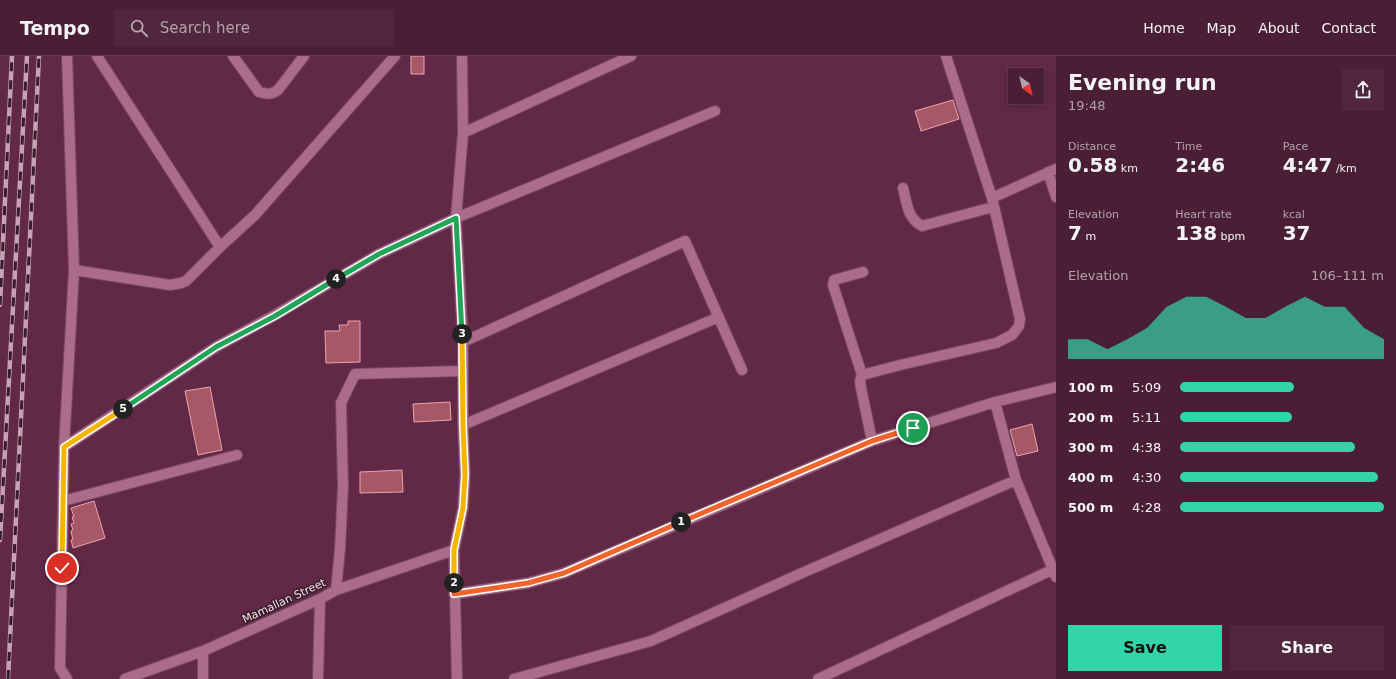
<!DOCTYPE html>
<meta charset="utf-8">
<style>
:root{--surface:#4a1f35;--page:#51273d;--text:#f1f3f6;--muted:#b2a2ad;--line:#613d50;--accent:#33d4a8}
body{margin:0;font-family:"DejaVu Sans",sans-serif;background:var(--page);color:var(--text);height:100vh;display:flex;flex-direction:column;font-size:15px;white-space:nowrap}
*{box-sizing:border-box;margin:0}
p{font-size:13px;color:var(--muted)}
.icon{flex:none;width:22px;height:22px;fill:none;stroke:currentColor;stroke-width:2;stroke-linecap:round;stroke-linejoin:round}
.map{position:relative;flex:1;overflow:hidden}
.details{display:flex;flex-direction:column;background:var(--surface);width:340px}
.details>*{flex:none}
.needle{width:26px;rotate:146deg}
.controls{position:absolute;left:1008px;top:12px;display:grid;gap:8px}
.controls a{display:grid;place-items:center;width:36px;height:36px;border-radius:0px;background:var(--surface);box-shadow:0 2px 10px #0003,0 0 0 1px var(--line);font-size:20px}
.pin{position:absolute;display:grid;place-items:center;width:34px;height:34px;color:#fff;margin:-17px;border:2px solid #fff;border-radius:50%;box-shadow:0 1px 4px #0007}
.km{position:absolute;width:20px;height:20px;margin:-10px;border-radius:50%;background:#222;color:#fff;font-size:11px;line-height:20px;text-align:center}
.round{display:grid;place-items:center;flex:none;width:42px;height:42px;border-radius:0px;background:var(--page)}
.summary{display:flex;align-items:center;justify-content:space-between;height:68px;padding:0 12px}
h1{font-size:22px;font-weight:700;line-height:30px}
.figures{display:grid;grid-template-columns:repeat(3,1fr);gap:6px;height:68px;padding:4px 12px}
.figures div{display:grid;align-content:center}
.figures b{font-size:20px;font-weight:700}
.figures small{font-size:11px;font-weight:400}
.figures p{font-size:11px}
.chart{height:112px;padding:8px 12px}
.chart p{display:flex;justify-content:space-between}
.chart svg{width:100%;height:72px;margin-top:4px;fill:var(--accent);opacity:.7}
.primary-button{display:flex;gap:8px;margin-top:auto;padding:8px 12px}
.primary-button a{flex:1;height:46px;border-radius:0px;background:var(--accent);color:#111;font-size:16px;font-weight:700;line-height:46px;text-align:center}
.primary-button a+a{background:var(--page);color:var(--text)}
ul{padding:0 12px;list-style:none;font-size:13px}
li{display:grid;grid-template-columns:64px 48px 1fr;align-items:center;height:30px}
li i{height:10px;border-radius:5px;background:var(--accent)}
header{display:flex;align-items:center;gap:24px;box-sizing:border-box;height:56px;padding:0 20px;background:var(--surface);border-bottom:1px solid var(--line)}
header strong{font-size:19px}
nav{display:flex;gap:22px;margin-inline-start:auto;font-size:14px}
.search{width:280px;height:36px;background:var(--page);display:flex;align-items:center;gap:10px;box-sizing:border-box;padding:0 14px;border-radius:0px;color:var(--muted);font-size:15px}
main{display:flex;flex:1;min-height:0}
.map>svg:first-child{display:block}
.building{fill:#a55866;stroke:#eea3ae}
.lines{fill:none;stroke-linecap:round;stroke-linejoin:round}
.minor-casing{stroke:#784963;stroke-width:12}
.tertiary-casing{stroke:#784963;stroke-width:12}
.minor{stroke:#ab6c8b;stroke-width:10}
.tertiary{stroke:#ab6c8b;stroke-width:10}
.rail-casing{stroke:#c8a1b4;stroke-width:4.5}
.rail{stroke:#371d2a;stroke-width:3;stroke-dasharray:9;stroke-linecap:butt}
.split-1-casing{stroke:#fff;stroke-width:8}
.split-2-casing{stroke:#fff;stroke-width:8}
.split-3-casing{stroke:#fff;stroke-width:8}
.split-4-casing{stroke:#fff;stroke-width:8}
.split-5-casing{stroke:#fff;stroke-width:8}
.split-6-casing{stroke:#fff;stroke-width:8}
.split-1{stroke:#f0652b;stroke-width:5}
.split-2{stroke:#f0652b;stroke-width:5}
.split-3{stroke:#f5b400;stroke-width:5}
.split-4{stroke:#22a559;stroke-width:5}
.split-5{stroke:#22a559;stroke-width:5}
.split-6{stroke:#f5b400;stroke-width:5}
.labels{text-anchor:middle;dominant-baseline:central;stroke-width:3;stroke-linejoin:round;paint-order:stroke}
.street-label{font-size:11px;fill:#fee0ed;stroke:#371d2a}
</style>
<header>
<strong>Tempo</strong>
<div class="search"><svg class="icon" aria-label="search" viewBox="0 0 24 24"><circle cx="10" cy="10" r="6"/><path d="M15 15l6 6"/></svg>Search here</div>
<nav><a>Home</a><a>Map</a><a>About</a><a>Contact</a></nav>
</header>
<main>
<div class="map">
<svg width="1056" height="623" viewBox="0 0 1056 623">
<rect width="100%" height="100%" fill="#622947"/>
<!-- building -->
<path class="building" d="M411,0H424V18H411Z
M953,44L959,63L921,75L915,55Z
M348,265H360V306L326,307L325,275H340L339,269H348Z
M210,331L222,394L198,399L185,335Z
M450,346L451,364L414,366L413,348Z
M1032,368L1038,395L1017,400L1010,374Z
M402,414L403,436L360,437V416Z
M94,445L105,482L73,492L71,484H73L71,475L73,474L71,468L74,467L72,461H74L71,452Z"/>
<g class="lines">
<defs>
<path id="minor" d="M97,0L220,191
M233,0L259,36C266,38 271,39 278,34L304,0
M463,77L631,0
M1048,116L1056,141
M903,132C907,147 907,162 922,170L993,151
M992,142L1056,113
M74,214L170,229L181,227L186,225L220,191L255,159L395,0
M463,286L685,185L742,314
M862,319L833,229L834,224L863,216
M995,346L1016,424L1056,521
M463,369L719,261
M872,385L861,332L860,325L862,319L900,309L996,287L1012,279L1019,270L1020,263L992,142L946,0
M64,391L216,291L275,259L379,198L456,162L715,55
M63,445L237,399
M336,534L340,493L343,431L341,347L355,318L462,315
M454,538L528,527L564,517L872,385L995,346L1056,331
M125,623L203,595L320,543L336,534L454,494
M203,623V595
M318,623L320,543
M457,623L454,494L463,452L465,419L463,369V286L456,162L463,77L462,0
M514,623L651,585L802,517L1016,424
M818,623L1056,512"/>
<path id="tertiary" d="M67,623L60,612L64,391L74,214L67,0"/>
</defs>
<!-- minor casing -->
<use href="#minor" class="minor-casing"/>
<!-- tertiary casing -->
<use href="#tertiary" class="tertiary-casing"/>
<!-- minor -->
<use href="#minor" class="minor"/>
<!-- tertiary -->
<use href="#tertiary" class="tertiary"/>
<defs>
<path id="rail" d="M0,249L12,0
M0,484L27,0
M8,623L39,0"/>
</defs>
<!-- rail casing -->
<use href="#rail" class="rail-casing"/>
<!-- rail -->
<use href="#rail" class="rail"/>
</g>
<g class="lines">
<defs>
<path id="split-1" d="M681,466L872,385L913,372"/>
<path id="split-2" d="M454,527V538L528,527L564,517L681,466"/>
<path id="split-3" d="M454,527V494L463,452L465,419L463,369L462,278"/>
<path id="split-4" d="M336,223L379,198L456,162L462,278"/>
<path id="split-5" d="M123,353L216,291L275,260L336,223"/>
<path id="split-6" d="M62,512L64,391L123,353"/>
</defs>
<!-- split-1 casing -->
<use href="#split-1" class="split-1-casing"/>
<!-- split-2 casing -->
<use href="#split-2" class="split-2-casing"/>
<!-- split-3 casing -->
<use href="#split-3" class="split-3-casing"/>
<!-- split-4 casing -->
<use href="#split-4" class="split-4-casing"/>
<!-- split-5 casing -->
<use href="#split-5" class="split-5-casing"/>
<!-- split-6 casing -->
<use href="#split-6" class="split-6-casing"/>
<!-- split-1 -->
<use href="#split-1" class="split-1"/>
<!-- split-2 -->
<use href="#split-2" class="split-2"/>
<!-- split-3 -->
<use href="#split-3" class="split-3"/>
<!-- split-4 -->
<use href="#split-4" class="split-4"/>
<!-- split-5 -->
<use href="#split-5" class="split-5"/>
<!-- split-6 -->
<use href="#split-6" class="split-6"/>
</g>
<g class="labels">
<!-- street labels -->
<g class="street-label">
<text transform="translate(284 545) rotate(-25)">Mamallan Street</text>
</g>
</g>
</svg>
<div class="controls">
<a><svg class="needle" viewBox="-14 -14 28 28"><path d="M0-13l5 13h-10z" fill="#e53935"/><path d="M0 13l5-13h-10z" fill="#b2a2ad"/></svg></a>
</div>
<div class="pin" style="left:913px;top:372px;background:#1e9e55"><svg class="icon" aria-label="arrive" viewBox="0 0 24 24"><path d="M6 21V4h12l-3 4 3 4H6"/></svg></div>
<div class="pin" style="left:62px;top:512px;background:#d93025"><svg class="icon" aria-label="check" viewBox="0 0 24 24"><path d="M5 12l5 5 9-10"/></svg></div>
<b class="km" style="left:681px;top:466px">1</b>
<b class="km" style="left:454px;top:527px">2</b>
<b class="km" style="left:462px;top:278px">3</b>
<b class="km" style="left:336px;top:223px">4</b>
<b class="km" style="left:123px;top:353px">5</b>
</div>
<section class="details">
<div class="summary"><div><h1>Evening run</h1><p>19:48</p></div><a class="round"><svg class="icon" aria-label="share" viewBox="0 0 24 24"><path d="M12 15V3M7 8l5-5 5 5M5 13v7h14v-7"/></svg></a></div>
<div class="figures">
<div><p>Distance</p><b>0.58<small> km</small></b></div>
<div><p>Time</p><b>2:46</b></div>
<div><p>Pace</p><b>4:47<small> /km</small></b></div>
</div>
<div class="figures">
<div><p>Elevation</p><b>7<small> m</small></b></div>
<div><p>Heart rate</p><b>138<small> bpm</small></b></div>
<div><p>kcal</p><b>37</b></div>
</div>
<div class="chart"><p><span>Elevation</span>106–111 m</p>
<svg viewBox="0 0 160 44" preserveAspectRatio="none"><path d="M0 44V32L10 32L20 38L30 32L40 25L50 12L60 6L70 6L80 12L90 19L100 19L110 12L120 6L130 12L140 12L150 25L160 32V44z"/></svg>
</div>
<ul>
<li><b>100 m</b>5:09<i style="width:56%"></i></li>
<li><b>200 m</b>5:11<i style="width:55%"></i></li>
<li><b>300 m</b>4:38<i style="width:86%"></i></li>
<li><b>400 m</b>4:30<i style="width:97%"></i></li>
<li><b>500 m</b>4:28<i style="width:100%"></i></li>
</ul>
<div class="primary-button"><a>Save</a><a>Share</a></div>
</section>
</main>
